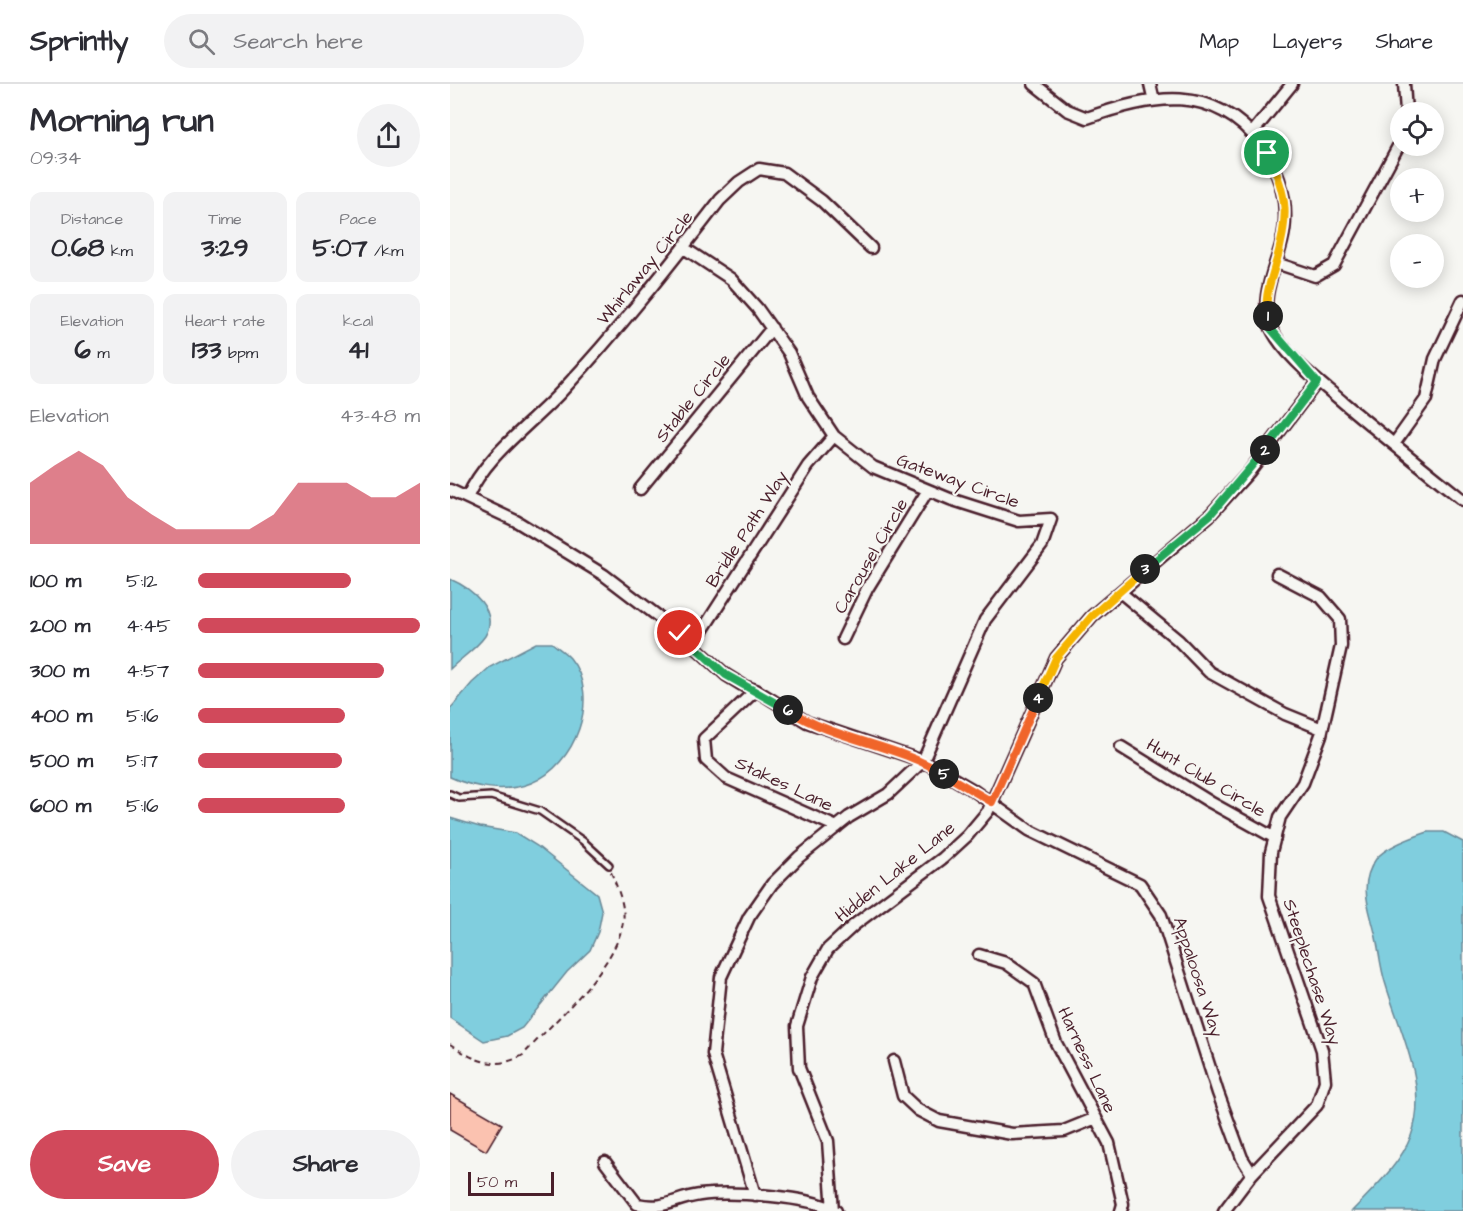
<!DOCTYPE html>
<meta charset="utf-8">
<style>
:root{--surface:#fff;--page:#f2f2f3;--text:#2b2b33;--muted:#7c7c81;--line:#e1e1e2;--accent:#d1495b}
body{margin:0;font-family:"Architects Daughter",sans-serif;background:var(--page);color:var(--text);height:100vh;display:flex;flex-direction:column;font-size:22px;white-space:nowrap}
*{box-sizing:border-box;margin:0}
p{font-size:20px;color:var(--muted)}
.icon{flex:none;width:33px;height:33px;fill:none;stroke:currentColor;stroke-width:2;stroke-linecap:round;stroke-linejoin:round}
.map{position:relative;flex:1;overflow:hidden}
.side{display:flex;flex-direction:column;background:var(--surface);width:450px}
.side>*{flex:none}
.buttons{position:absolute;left:940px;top:18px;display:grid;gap:12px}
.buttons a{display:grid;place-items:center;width:54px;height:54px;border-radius:50%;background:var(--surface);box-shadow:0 3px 15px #0003;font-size:30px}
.scale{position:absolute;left:18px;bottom:15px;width:86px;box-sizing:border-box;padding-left:6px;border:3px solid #4a1f2b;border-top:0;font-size:16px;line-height:21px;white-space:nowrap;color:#4a1f2b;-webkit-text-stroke:4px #f6f6f2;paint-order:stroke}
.pin{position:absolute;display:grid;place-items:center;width:51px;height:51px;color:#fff;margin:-26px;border:3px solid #fff;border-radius:50%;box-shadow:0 2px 6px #0007}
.km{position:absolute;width:30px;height:30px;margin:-15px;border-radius:50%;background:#222;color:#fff;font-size:16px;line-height:30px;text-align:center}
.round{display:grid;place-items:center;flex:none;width:63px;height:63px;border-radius:32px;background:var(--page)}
.summary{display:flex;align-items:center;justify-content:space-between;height:102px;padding:0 30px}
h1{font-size:33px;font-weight:700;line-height:45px}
.figures{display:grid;grid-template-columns:repeat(3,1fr);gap:9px;height:102px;padding:6px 30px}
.figures div{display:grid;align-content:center;border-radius:12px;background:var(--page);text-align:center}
.figures b{font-size:26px;font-weight:700}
.figures small{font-size:16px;font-weight:400}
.figures p{font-size:16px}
.chart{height:168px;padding:12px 30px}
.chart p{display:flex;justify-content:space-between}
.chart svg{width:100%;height:108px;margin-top:6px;fill:var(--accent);opacity:.7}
.action{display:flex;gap:12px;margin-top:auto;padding:12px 30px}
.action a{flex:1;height:69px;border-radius:36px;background:var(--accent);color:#fff;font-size:24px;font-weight:700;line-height:69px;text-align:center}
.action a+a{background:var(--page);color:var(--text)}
ul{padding:0 30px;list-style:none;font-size:20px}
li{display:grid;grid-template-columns:96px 72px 1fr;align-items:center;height:45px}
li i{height:15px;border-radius:8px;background:var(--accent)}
header{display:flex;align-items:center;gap:36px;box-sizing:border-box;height:84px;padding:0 30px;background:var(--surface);border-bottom:2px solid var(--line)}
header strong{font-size:28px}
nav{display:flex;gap:33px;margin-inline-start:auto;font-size:21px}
.search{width:420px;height:54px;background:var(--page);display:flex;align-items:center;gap:15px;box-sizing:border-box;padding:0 21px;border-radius:33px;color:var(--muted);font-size:22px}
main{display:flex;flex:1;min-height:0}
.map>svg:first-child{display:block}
.water{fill:#80cede;stroke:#6a8896;stroke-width:1.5}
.building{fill:#fbc2b0;stroke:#4a1f2b;stroke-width:1.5}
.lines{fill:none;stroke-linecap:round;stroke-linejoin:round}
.service-casing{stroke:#4a1f2b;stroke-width:10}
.minor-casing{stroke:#4a1f2b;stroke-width:15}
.path{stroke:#4a1f2b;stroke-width:2;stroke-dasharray:6 4.5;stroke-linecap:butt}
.service{stroke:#f6f6f2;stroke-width:5}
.minor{stroke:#f6f6f2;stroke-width:10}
.split-1-casing{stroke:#fff;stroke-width:12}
.split-2-casing{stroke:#fff;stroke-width:12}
.split-3-casing{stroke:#fff;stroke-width:12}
.split-4-casing{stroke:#fff;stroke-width:12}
.split-5-casing{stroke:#fff;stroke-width:12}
.split-6-casing{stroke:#fff;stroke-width:12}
.split-7-casing{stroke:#fff;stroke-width:12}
.split-1{stroke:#f5b400;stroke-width:8}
.split-2{stroke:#22a559;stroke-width:8}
.split-3{stroke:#22a559;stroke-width:8}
.split-4{stroke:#f5b400;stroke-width:8}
.split-5{stroke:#f0652b;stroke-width:8}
.split-6{stroke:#f0652b;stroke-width:8}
.split-7{stroke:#22a559;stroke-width:8}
.labels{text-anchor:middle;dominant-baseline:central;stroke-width:4.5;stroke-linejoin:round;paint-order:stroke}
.street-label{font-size:18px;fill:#4a1f2b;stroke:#f6f6f2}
</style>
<header>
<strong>Sprintly</strong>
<div class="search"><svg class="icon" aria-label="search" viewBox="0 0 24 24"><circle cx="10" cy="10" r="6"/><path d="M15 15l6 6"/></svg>Search here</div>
<nav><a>Map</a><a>Layers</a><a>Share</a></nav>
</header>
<main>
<section class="side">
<div class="summary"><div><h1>Morning run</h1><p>09:34</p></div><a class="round"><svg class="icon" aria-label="share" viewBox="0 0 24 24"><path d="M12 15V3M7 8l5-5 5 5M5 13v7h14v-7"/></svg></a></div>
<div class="figures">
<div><p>Distance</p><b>0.68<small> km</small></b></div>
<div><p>Time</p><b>3:29</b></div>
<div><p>Pace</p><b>5:07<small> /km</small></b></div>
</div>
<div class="figures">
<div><p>Elevation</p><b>6<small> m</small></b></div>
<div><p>Heart rate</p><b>133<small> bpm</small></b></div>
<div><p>kcal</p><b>41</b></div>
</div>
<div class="chart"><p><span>Elevation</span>43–48 m</p>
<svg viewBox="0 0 160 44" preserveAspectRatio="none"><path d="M0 44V19L10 12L20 6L30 12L40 25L50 32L60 38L70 38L80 38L90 38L100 32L110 19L120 19L130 19L140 25L150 25L160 19V44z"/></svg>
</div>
<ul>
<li><b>100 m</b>5:12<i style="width:69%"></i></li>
<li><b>200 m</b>4:45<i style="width:100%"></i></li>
<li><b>300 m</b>4:57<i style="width:84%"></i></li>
<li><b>400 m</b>5:16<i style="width:66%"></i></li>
<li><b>500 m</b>5:17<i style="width:65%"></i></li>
<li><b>600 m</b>5:16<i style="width:66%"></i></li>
</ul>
<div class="action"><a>Save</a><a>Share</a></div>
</section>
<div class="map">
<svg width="1013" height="1127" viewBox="0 0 1013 1127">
<rect width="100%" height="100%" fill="#f6f6f2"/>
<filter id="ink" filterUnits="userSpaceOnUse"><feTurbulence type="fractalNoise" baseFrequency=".0167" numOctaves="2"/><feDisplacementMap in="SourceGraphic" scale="12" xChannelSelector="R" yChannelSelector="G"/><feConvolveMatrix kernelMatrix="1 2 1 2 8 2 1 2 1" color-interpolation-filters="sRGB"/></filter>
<g filter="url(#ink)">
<!-- water -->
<path class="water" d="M0,495C21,504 50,527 35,552C26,565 11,574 0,585Z
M86,559H102C108,564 115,568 120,574C152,613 125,682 81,699C57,709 23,704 0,693V625L22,599L40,583Z
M0,734L30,743L66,749L87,762L147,810L152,828L148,848L140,866L117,888L72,944L57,952L34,957L0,934Z
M978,748H994L1013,758V1127H902C923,1105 950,1081 961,1052C980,1002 949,946 935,898C930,882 929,865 925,849C919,823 908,800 926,775C935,763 963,753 978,748Z"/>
<!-- building -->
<path class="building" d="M0,1010L52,1040L36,1067L0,1046Z"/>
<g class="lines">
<defs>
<path id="service" d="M0,710L9,714L41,712L90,727L133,757L159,781"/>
<path id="minor" d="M584,0L617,26L637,34C703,10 763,0 810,59C826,82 836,106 835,135C835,172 805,208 821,244C834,272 871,299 894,319C933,352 973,384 1013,416
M700,0L703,13
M954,0L956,28
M803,48L842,0
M234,164L281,195L307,224L339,269L358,313L384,352L423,383L500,415L569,437L601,435L592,461L535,536L473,677L438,710L399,733L349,773L322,800L299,833L271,893L263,970L305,1111
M826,179L865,192L884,181L951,57
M944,360L976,315L985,275L1013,216
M190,405L322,244
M0,406L66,437L154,491L230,549L276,591L294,602L306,606L357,638L473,677L523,706L579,746L690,800L711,831L768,1009L792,1074L802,1090
M17,414C35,372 80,341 111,308C168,247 219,182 270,116L289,98L309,85L334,89L372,117L421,164
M670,508L728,556L759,588L835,630L872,645
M393,555L417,505L478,406
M243,561L358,382L384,352
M306,606L254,655L256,676L276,694L387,743
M671,663L760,718L825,754
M529,871L556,879L584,899L606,959L659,1059L673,1120L671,1127
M444,977L453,1012L468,1026L489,1037L562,1050L614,1047L646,1034
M155,1078L187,1120C217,1126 222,1115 250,1111C279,1107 361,1112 386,1127
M383,1127L378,1057L349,984L347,942L362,893L378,865L404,841L493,774L517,752L538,727L606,574L642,532L760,431L799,388L867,298
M774,1127L802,1090L867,1021L875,997L872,966L819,812L821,768L830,733L853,699L871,651L891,562L890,535L871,513L827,490"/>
</defs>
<!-- service casing -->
<use href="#service" class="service-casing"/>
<!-- minor casing -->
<use href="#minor" class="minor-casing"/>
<!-- path -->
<path class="path" d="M0,960C25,977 45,987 73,971C104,937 166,884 173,838C176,823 167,803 161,788"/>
<!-- service -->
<use href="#service" class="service"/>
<!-- minor -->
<use href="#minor" class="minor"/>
</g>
</g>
<g class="lines" filter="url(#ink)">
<defs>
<path id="split-1" d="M817,69C839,112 839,135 825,182C820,200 814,213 818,232"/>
<path id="split-2" d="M815,366L867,298L821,245L818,232"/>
<path id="split-3" d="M695,485L760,431L815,366"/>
<path id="split-4" d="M588,614L606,574L642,532L695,485"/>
<path id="split-5" d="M494,690L542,718L588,614"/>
<path id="split-6" d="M338,626C387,657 446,660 494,690"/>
<path id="split-7" d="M230,549L276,591L338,626"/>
</defs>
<!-- split-1 casing -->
<use href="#split-1" class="split-1-casing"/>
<!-- split-2 casing -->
<use href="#split-2" class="split-2-casing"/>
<!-- split-3 casing -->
<use href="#split-3" class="split-3-casing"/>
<!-- split-4 casing -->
<use href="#split-4" class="split-4-casing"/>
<!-- split-5 casing -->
<use href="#split-5" class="split-5-casing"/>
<!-- split-6 casing -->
<use href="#split-6" class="split-6-casing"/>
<!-- split-7 casing -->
<use href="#split-7" class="split-7-casing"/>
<!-- split-1 -->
<use href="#split-1" class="split-1"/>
<!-- split-2 -->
<use href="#split-2" class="split-2"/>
<!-- split-3 -->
<use href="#split-3" class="split-3"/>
<!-- split-4 -->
<use href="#split-4" class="split-4"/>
<!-- split-5 -->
<use href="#split-5" class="split-5"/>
<!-- split-6 -->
<use href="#split-6" class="split-6"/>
<!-- split-7 -->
<use href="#split-7" class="split-7"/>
</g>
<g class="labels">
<!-- street labels -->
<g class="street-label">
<text transform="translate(195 184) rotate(-51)">Whirlaway Circle</text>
<text transform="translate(243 314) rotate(-51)">Stable Circle</text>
<text transform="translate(508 397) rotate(20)">Gateway Circle</text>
<text transform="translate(297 445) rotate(-57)">Bridle Path Way</text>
<text transform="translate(421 472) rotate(-60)">Carousel Circle</text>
<text transform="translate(756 694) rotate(31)">Hunt Club Circle</text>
<text transform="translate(334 700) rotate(25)">Stakes Lane</text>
<text transform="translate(445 788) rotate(-39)">Hidden Lake Lane</text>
<text transform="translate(862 888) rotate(72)">Steeplechase Way</text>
<text transform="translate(748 893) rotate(72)">Appaloosa Way</text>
<text transform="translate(637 976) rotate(65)">Harness Lane</text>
</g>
</g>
</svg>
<div class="buttons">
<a><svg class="icon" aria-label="locate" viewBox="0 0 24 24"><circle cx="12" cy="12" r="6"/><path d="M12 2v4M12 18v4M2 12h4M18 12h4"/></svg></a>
<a>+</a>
<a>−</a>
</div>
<div class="scale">50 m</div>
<div class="pin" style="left:817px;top:69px;background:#1e9e55"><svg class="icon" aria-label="arrive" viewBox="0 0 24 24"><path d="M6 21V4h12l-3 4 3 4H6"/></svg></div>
<div class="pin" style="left:230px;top:549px;background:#d93025"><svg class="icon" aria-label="check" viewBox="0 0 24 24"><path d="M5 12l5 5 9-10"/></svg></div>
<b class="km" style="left:818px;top:232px">1</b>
<b class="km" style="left:815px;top:366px">2</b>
<b class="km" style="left:695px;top:485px">3</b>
<b class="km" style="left:588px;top:614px">4</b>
<b class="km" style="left:494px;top:690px">5</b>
<b class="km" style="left:338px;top:626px">6</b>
</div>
</main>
